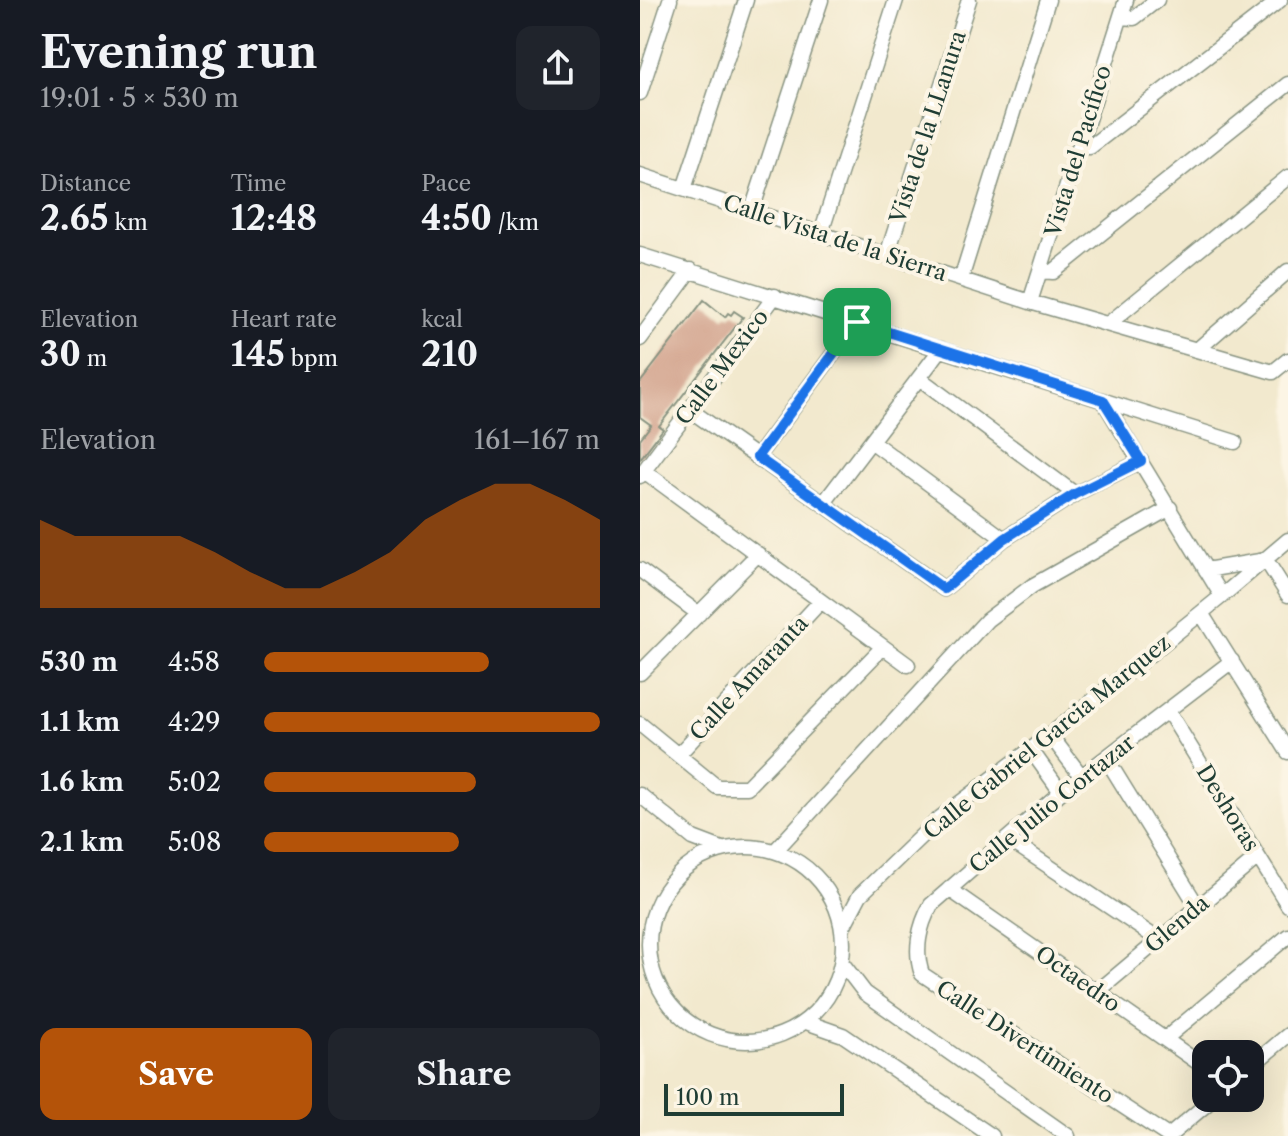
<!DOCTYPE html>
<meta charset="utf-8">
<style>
:root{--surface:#171b24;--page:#20242c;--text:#f1f3f6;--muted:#9ea1a6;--accent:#b45309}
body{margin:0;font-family:"Libre Caslon Text",serif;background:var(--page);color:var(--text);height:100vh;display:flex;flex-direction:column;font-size:30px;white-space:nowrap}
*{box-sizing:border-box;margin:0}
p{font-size:26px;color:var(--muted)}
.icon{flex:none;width:44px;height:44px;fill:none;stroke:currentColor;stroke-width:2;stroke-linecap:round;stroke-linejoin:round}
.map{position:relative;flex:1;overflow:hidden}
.panel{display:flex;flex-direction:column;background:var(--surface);width:640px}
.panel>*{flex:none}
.tools{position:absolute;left:552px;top:1040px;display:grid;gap:16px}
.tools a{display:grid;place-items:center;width:72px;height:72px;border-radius:16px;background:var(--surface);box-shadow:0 8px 32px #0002;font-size:40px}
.scale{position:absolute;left:24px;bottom:20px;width:180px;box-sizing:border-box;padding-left:8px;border:4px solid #1f3d34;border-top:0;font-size:22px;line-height:28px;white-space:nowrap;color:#1f3d34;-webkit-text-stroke:6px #fcf5e5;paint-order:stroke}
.pin{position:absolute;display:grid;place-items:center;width:68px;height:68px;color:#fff;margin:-34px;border-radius:16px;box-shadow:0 4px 12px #0006}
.round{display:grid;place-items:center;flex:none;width:84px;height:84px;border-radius:16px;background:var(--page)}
.headline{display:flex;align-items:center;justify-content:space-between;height:136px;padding:0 40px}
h1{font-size:44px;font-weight:800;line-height:60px}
.figures{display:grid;grid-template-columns:repeat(3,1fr);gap:12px;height:136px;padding:8px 40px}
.figures div{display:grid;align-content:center}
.figures b{font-size:34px;font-weight:800}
.figures small{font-size:22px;font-weight:400}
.figures p{font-size:22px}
.chart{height:224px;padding:16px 40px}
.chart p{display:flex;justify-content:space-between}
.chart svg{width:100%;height:144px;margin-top:8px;fill:var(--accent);opacity:.7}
.primary-button{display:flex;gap:16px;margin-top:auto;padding:16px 40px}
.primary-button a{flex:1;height:92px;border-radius:16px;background:var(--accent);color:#fff;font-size:32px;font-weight:800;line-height:92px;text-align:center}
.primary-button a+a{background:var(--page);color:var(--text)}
ul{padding:0 40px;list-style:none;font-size:26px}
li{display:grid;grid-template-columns:128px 96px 1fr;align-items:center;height:60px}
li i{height:20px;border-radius:10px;background:var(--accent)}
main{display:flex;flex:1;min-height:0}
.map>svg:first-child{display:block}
.building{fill:#cd9982}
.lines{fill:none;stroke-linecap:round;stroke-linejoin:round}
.minor-casing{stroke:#889381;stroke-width:17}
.minor{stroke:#fff;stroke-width:14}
.route-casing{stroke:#fff;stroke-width:16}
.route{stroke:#1a73e8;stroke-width:10}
.labels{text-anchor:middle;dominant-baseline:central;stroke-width:8;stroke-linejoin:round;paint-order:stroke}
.street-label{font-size:22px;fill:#1f3d34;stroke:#fcf5e5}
</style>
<main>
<section class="panel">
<div class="headline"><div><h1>Evening run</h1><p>19:01 · 5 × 530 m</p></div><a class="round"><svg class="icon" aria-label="share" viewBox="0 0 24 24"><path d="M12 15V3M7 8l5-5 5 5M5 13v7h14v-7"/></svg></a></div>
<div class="figures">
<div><p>Distance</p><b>2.65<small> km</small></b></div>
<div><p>Time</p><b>12:48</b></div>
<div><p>Pace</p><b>4:50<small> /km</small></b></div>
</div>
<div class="figures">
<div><p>Elevation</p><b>30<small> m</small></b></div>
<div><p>Heart rate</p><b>145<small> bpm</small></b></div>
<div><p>kcal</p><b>210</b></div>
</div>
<div class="chart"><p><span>Elevation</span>161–167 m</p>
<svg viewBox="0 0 160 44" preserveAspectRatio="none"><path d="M0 44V17L10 22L20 22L30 22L40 22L50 27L60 33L70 38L80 38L90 33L100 27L110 17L120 11L130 6L140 6L150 11L160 17V44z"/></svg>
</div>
<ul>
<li><b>530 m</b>4:58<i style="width:67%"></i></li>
<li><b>1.1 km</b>4:29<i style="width:100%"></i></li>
<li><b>1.6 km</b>5:02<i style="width:63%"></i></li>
<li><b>2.1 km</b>5:08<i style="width:58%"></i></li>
</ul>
<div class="primary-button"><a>Save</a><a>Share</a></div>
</section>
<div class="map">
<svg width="648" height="1136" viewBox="0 0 648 1136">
<rect width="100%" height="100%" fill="#fcf5e5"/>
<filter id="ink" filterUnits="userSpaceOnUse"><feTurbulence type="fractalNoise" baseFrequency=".0125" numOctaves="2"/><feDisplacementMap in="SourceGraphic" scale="16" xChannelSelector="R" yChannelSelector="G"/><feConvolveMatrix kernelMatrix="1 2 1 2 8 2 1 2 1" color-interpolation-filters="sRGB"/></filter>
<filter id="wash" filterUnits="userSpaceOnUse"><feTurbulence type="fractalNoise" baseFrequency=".006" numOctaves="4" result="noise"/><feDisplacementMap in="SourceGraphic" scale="32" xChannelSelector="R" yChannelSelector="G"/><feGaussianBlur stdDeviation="1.8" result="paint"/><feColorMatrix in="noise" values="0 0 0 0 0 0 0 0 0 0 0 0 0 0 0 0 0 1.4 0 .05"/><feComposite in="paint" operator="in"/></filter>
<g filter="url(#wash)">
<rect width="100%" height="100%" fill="#f2e9ce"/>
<g id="blocks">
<!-- building -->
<path class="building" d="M64,300L85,317L88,313L91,315L94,311L103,317L19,426L23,429L0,459V439L11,425L0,417V383Z"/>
</g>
</g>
<g filter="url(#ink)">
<use href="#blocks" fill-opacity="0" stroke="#889381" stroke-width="2"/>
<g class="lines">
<defs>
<path id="minor" d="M481,17L494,18L517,0
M0,93L30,0
M439,147H450L640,0
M0,175L390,302L633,372L648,360
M44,189L106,0
M112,210L181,0
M181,233L256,0
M0,255L595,442
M247,255L329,0
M400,271L413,272L648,84
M321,279L408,0
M390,302L486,0
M468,324L648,177
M0,339L51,270
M557,350L648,271
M279,378L435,494
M463,400L582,596
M50,410L304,589L364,539L435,494L501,461
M231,441L364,539
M117,457L217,322
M4,471L268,665
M0,476L135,296
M183,504L301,349
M626,560L648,595
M0,570L59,614
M566,570L626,560
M561,613L648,752
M0,673L118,554
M528,711L648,905
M0,724L77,787H107L243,647
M410,735L442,777
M391,750L421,792
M38,755L181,601
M466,758L558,907
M0,795L53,838L82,849
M368,839L519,940
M9 944a97 97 0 1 1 194 0a97 97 0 1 1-194 0Z
M135,851L347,620L392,586L530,508
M309,889L566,1068
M203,927L220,895L300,818L410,735L582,596L648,540
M202,963L225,993L428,1136
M457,992L618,857
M166,1022L203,1035L352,1136
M525,1039L648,936
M610,1067L648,1035
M528,1136L282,974C274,951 279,926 291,905L421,792L592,661
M529,1136L574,1098"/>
</defs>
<!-- minor casing -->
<use href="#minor" class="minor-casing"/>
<!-- minor -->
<use href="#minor" class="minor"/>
</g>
</g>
<g class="lines" filter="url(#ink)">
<defs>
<path id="route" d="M217,322L463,400L501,461L435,494L364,539L304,589L117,457Z"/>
</defs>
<!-- route casing -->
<use href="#route" class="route-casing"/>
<!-- route -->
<use href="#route" class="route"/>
</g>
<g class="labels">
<!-- street labels -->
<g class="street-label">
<text transform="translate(288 127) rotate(-72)">Vista de la LLanura</text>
<text transform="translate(438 151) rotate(-73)">Vista del Pacífico</text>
<text transform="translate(195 238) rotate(18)">Calle Vista de la Sierra</text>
<text transform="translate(82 367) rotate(-53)">Calle Mexico</text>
<text transform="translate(109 678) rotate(-47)">Calle Amaranta</text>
<text transform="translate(407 737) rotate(-39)">Calle Gabriel Garcia Marquez</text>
<text transform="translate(412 804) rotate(-39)">Calle Julio Cortazar</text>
<text transform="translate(588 808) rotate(58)">Deshoras</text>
<text transform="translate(537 924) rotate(-40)">Glenda</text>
<text transform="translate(438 979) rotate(35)">Octaedro</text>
<text transform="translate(385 1042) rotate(33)">Calle Divertimiento</text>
</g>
</g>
</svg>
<div class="tools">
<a><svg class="icon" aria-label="locate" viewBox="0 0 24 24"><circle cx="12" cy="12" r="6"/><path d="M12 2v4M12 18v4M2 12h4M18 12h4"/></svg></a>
</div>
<div class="scale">100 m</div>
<div class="pin" style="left:217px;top:322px;background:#1e9e55"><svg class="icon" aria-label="arrive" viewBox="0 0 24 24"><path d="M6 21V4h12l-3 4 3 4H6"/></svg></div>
</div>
</main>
